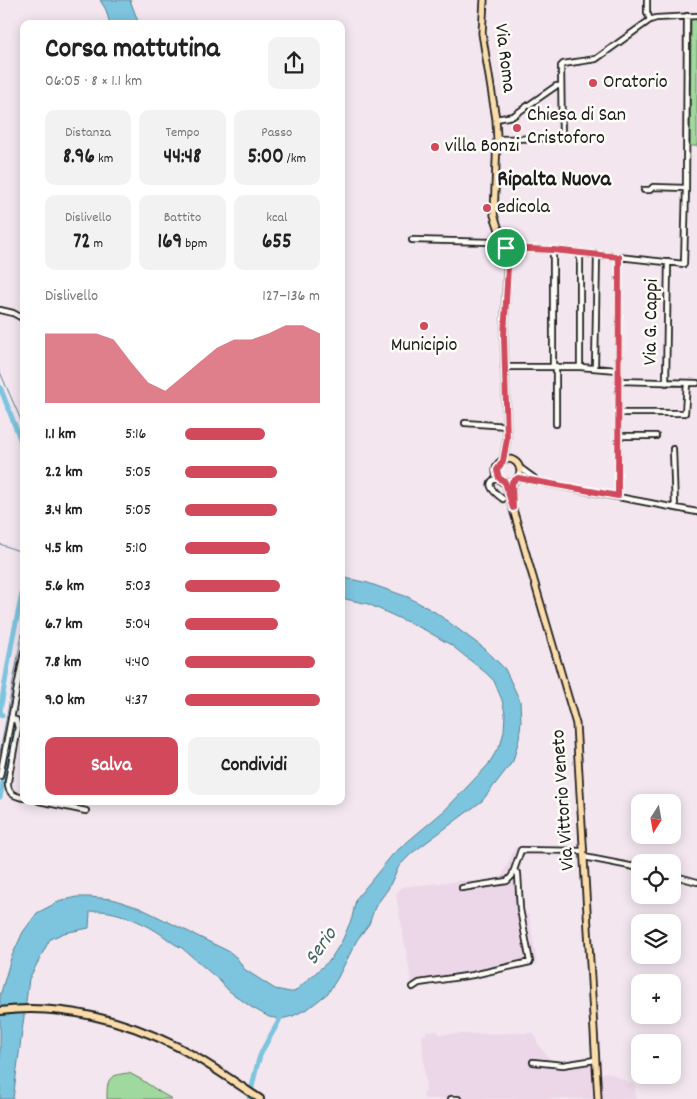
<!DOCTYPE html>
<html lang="it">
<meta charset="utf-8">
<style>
:root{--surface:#fff;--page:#f2f2f2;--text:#222;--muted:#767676;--accent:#d1495b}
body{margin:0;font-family:Dekko,sans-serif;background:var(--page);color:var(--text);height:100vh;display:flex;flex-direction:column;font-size:19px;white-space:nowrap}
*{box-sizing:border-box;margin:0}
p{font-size:16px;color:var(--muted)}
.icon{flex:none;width:28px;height:28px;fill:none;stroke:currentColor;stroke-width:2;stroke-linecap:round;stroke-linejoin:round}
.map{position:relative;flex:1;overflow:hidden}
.details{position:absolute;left:20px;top:20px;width:325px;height:785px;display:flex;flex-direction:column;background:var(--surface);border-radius:10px;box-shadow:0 2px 12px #0003}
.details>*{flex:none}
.needle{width:32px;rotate:191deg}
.controls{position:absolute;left:631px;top:794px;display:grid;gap:10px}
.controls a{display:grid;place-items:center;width:50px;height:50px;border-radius:10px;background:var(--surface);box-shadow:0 2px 12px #0003;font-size:25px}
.pin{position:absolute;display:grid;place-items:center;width:42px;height:42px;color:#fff;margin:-21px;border:2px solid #fff;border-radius:50%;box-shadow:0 1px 5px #0007}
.round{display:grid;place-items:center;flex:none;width:52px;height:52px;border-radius:10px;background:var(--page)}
.head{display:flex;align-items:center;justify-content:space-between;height:85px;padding:0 25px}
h1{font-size:28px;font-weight:800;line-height:38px}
.figures{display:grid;grid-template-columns:repeat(3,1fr);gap:8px;height:85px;padding:5px 25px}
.figures div{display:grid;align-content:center;border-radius:10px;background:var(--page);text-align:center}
.figures b{font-size:21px;font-weight:800}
.figures small{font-size:14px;font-weight:400}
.figures p{font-size:14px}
.chart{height:140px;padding:10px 25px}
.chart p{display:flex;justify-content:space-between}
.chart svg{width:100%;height:90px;margin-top:5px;fill:var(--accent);opacity:.7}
.primary-button{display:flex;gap:10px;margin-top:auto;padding:10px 25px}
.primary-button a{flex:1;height:58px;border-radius:10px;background:var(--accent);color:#fff;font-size:20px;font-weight:800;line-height:58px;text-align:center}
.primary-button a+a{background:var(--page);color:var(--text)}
ul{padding:0 25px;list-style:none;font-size:16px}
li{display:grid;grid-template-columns:80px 60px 1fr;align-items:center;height:38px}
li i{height:12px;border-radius:6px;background:var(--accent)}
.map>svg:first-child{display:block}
.built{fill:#ecd7e9}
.green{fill:#a0d99d;stroke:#5e7a5c}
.water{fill:#7dc4de;stroke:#568190}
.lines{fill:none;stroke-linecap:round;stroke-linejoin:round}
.stream{stroke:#568190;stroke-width:1}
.canal{stroke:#7dc4de;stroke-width:5}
.minor-casing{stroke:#1c1c1c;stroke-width:8}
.major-casing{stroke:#1c1c1c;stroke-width:9}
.highway-casing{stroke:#1c1c1c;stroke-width:10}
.minor{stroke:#fdfcf7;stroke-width:4.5}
.major{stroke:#faddab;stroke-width:5.5}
.highway{stroke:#faddab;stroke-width:6}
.route-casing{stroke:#fff;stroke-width:10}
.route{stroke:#d1495b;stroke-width:6}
.poi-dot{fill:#d1495b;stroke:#fdfcf7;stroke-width:2}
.labels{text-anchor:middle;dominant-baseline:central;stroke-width:5;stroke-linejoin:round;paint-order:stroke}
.street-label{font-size:20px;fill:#1c1c1c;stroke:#fdfcf7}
.poi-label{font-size:20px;fill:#1c1c1c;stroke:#fdfcf7;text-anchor:start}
.water-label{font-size:21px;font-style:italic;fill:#435f6a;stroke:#fdfcf7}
.quarter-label{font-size:22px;font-weight:bold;fill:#1c1c1c;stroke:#fdfcf7}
</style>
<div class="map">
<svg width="697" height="1099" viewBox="0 0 697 1099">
<rect width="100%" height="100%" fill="#f3e6ef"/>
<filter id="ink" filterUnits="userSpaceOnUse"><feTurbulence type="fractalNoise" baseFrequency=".02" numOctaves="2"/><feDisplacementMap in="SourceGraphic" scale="10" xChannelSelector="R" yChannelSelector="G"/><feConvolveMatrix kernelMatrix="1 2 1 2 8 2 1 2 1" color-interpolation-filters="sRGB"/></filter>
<g filter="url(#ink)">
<!-- built -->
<path class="built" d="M515,847H526L527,853L523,858L520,870L523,914L529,915L537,964L518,966L412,986L396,895L401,887L469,880L473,884L498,880L503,874Z
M426,1031H438L439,1034L534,1033L538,1044L547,1056L559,1067L592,1064L593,1099H424L423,1093L426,1092L422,1035H426Z
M607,1072L635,1085L636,1099H601L599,1074Z"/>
<!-- green -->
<path class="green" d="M691,18H697V146H690Z
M129,1073C145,1080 157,1092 172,1099H107C107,1080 107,1075 129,1073Z"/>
<!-- water -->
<path class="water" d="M100,0H130L139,24H110L106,10Z
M341,577L368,583L408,597L435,612L485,649L505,669L520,701L521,721L519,739L513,761L482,801L412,853L399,866L388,889L375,907L369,924L357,940L337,979L328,993L309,1008L293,1016L281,1019L269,1017L251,1007L229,991L220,981L182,948C172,944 165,936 156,931C140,921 108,907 90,912L89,928L64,933L50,939L29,979L13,1099H0V996L11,958L23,932L37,913L58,902L76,897H90L112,899L140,908L230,952L237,958L244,969L275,989L290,992H294L330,960L342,941L352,918L356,899L393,854L445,810L488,765L501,743L504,731L505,713L502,700L494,681L486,673L451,645L425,630L368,604L341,598Z"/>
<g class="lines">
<!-- stream -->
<path class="stream" d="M0,372L24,427
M0,544L24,553
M0,753L24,623"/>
<!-- canal -->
<path class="canal" d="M0,387L24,449
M2,715L0,711L13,636L24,585
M0,797L13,731
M249,1099C253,1085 255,1070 260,1056C266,1041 276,1029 282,1014"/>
<defs>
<path id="minor" d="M647,0V12L650,20
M496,119L513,116L556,86H561
M497,139L562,138L561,66L563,64L596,59L650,20L656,18L697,16
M644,190H650L653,187L686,188
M493,207L541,208
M412,240L492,242L501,238
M506,248L553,250L684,264L686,188L687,16
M553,250V366
M0,310L13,313L24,319
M504,367H580L618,370
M580,367V253
M595,368L597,255
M618,381L697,383
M666,383L668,262
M618,413H685L687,383
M465,423L507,426
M556,424V366
M618,436H656
M673,449L675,507
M519,467L534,478
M499,478C481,482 496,494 503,499
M518,478L697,512
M618,496L619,257
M11,718L16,720L18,728L8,781C7,793 13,796 24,798
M0,776L24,652
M39,801L86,811
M584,857L640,868
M672,875L697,882
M462,888L507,881L512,876L521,850L584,851
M413,987L419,983L473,975L530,962L520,909L518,874L514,870
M533,1062L563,1065L595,1060
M451,1099H458"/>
<path id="major" d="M484,0L482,33L496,119L497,139L494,215L508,256L504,336L507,439L503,461
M496 471a12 12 0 1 1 24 0a12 12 0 1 1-24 0Z
M505,482L576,724L598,1099
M512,482V501"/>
<path id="highway" d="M0,1011C60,1003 125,1020 178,1047C207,1062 233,1081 260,1099"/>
</defs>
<!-- minor casing -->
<use href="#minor" class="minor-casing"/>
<!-- major casing -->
<use href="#major" class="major-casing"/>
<!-- highway casing -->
<use href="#highway" class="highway-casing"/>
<!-- minor -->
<use href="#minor" class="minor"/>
<!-- major -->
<use href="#major" class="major"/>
<!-- highway -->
<use href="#highway" class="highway"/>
</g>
</g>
<g class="lines" filter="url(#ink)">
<defs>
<path id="route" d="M506,248L553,250L619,257L618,496L518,478L512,482L513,508L505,482L499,478L497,470L503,461L507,439L504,336L508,267Z"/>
</defs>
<!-- route casing -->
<use href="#route" class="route-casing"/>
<!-- route -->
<use href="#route" class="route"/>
</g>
<!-- markers -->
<g class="poi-dot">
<circle cx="593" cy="83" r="5"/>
<circle cx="517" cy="128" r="5"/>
<circle cx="435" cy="147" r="5"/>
<circle cx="487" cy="208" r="5"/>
<circle cx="424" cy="326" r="5"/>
</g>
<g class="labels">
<!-- street labels -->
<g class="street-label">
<text transform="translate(504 58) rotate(83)">Via Roma</text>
<text transform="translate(652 322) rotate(-89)">Via G. Cappi</text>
<text transform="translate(564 800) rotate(-94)">Via Vittorio Veneto</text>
</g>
<!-- poi labels -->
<g class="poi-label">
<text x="603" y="83">Oratorio</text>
<text x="527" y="116">Chiesa di San<tspan x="527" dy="23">Cristoforo</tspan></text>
<text x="445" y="147">villa Bonzi</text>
<text x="497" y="208">edicola</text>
<text x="424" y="346" text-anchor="middle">Municipio</text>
</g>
<!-- water labels -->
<g class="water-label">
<text transform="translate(322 947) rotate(-55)">Serio</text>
</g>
<!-- quarter labels -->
<g class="quarter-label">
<text x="554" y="180">Ripalta Nuova</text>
</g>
</g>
</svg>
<div class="controls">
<a><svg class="needle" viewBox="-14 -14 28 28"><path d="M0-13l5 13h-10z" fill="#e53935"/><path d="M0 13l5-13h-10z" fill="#767676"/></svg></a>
<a><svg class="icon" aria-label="locate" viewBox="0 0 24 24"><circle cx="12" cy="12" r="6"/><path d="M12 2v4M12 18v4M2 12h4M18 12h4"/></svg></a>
<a><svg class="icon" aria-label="layers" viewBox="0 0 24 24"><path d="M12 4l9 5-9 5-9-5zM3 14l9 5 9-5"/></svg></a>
<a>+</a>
<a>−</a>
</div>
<div class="pin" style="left:506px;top:248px;background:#1e9e55"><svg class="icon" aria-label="arrive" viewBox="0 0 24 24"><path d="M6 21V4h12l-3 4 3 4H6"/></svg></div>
<section class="details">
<div class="head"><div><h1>Corsa mattutina</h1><p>06:05 · 8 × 1.1 km</p></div><a class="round"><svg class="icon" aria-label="share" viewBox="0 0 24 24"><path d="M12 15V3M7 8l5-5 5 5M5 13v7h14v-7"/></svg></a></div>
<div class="figures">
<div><p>Distanza</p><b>8.96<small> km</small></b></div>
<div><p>Tempo</p><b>44:48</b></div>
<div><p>Passo</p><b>5:00<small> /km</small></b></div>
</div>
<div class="figures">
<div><p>Dislivello</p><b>72<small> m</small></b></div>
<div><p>Battito</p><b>169<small> bpm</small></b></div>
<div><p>kcal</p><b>655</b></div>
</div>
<div class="chart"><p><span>Dislivello</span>127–136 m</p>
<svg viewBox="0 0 160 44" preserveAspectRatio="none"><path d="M0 44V10L10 10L20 10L30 10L40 13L50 24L60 34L70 38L80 31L90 24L100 17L110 13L120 13L130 10L140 6L150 6L160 10V44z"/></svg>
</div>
<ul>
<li><b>1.1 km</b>5:16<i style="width:59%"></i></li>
<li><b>2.2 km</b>5:05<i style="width:68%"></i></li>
<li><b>3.4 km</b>5:05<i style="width:68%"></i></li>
<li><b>4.5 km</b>5:10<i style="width:63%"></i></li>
<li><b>5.6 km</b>5:03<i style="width:70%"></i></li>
<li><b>6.7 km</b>5:04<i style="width:69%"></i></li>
<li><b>7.8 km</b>4:40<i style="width:96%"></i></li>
<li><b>9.0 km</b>4:37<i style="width:100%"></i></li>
</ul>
<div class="primary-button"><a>Salva</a><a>Condividi</a></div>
</section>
</div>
